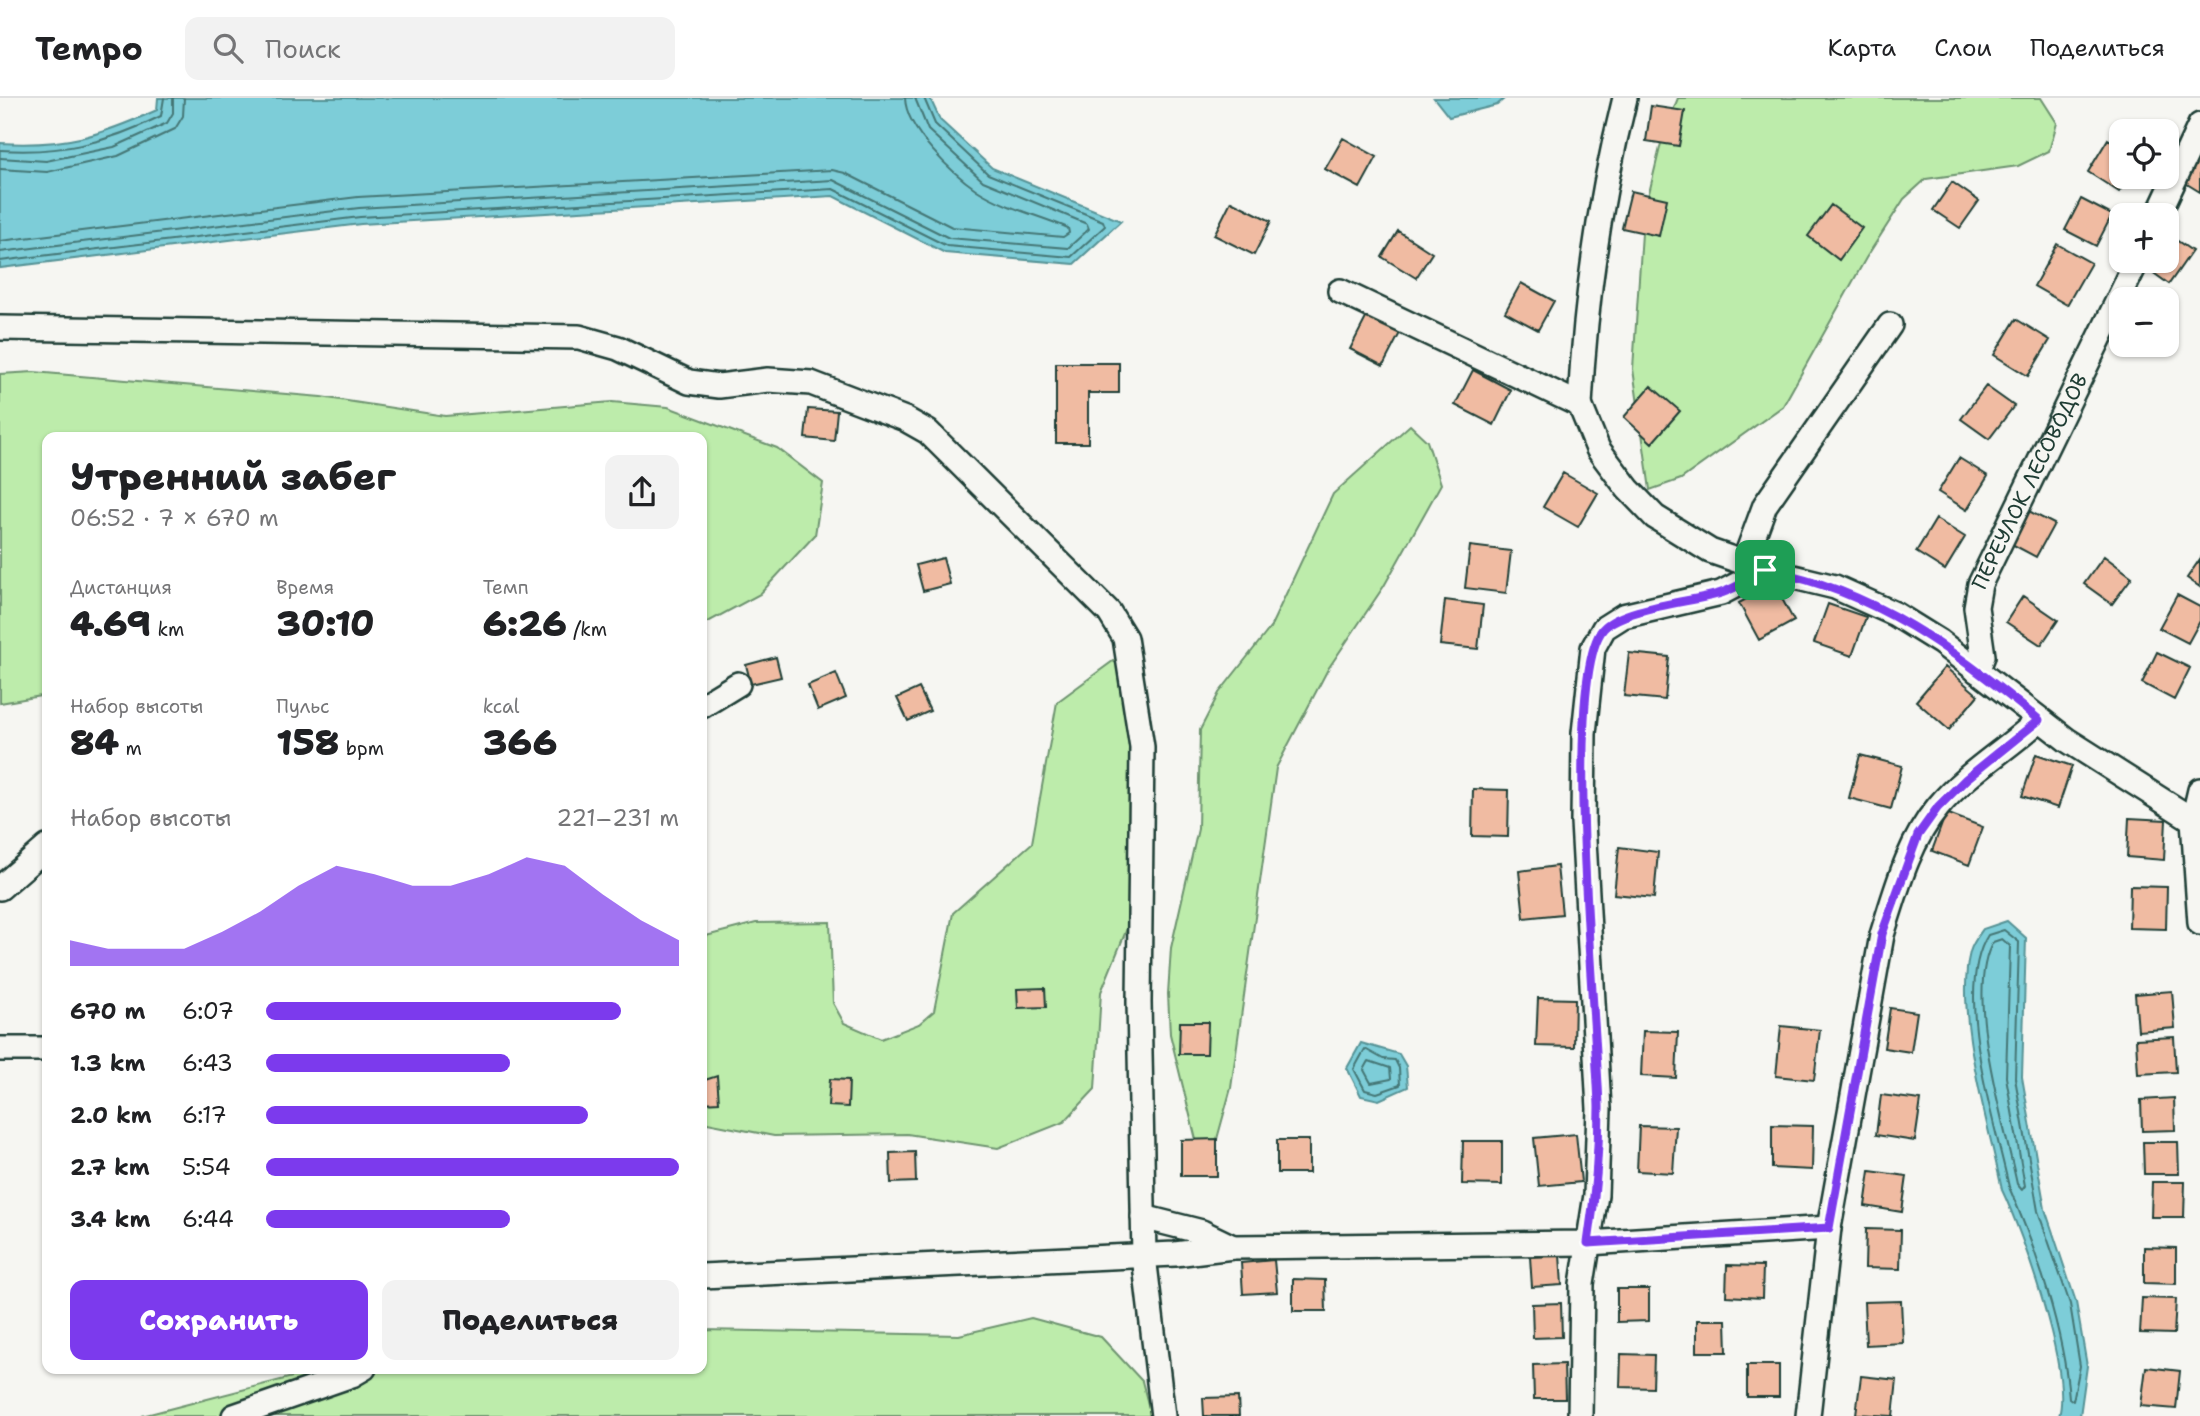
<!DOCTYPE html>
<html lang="ru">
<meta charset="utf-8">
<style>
:root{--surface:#fff;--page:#f2f2f2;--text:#202124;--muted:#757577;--line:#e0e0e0;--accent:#7c3aed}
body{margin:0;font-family:"Shantell Sans",sans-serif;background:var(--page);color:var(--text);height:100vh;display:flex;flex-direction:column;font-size:26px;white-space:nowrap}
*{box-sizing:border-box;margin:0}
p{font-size:23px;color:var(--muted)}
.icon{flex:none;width:38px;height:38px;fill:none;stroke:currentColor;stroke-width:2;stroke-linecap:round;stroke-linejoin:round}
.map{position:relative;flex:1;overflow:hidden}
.sheet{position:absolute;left:42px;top:334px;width:665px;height:942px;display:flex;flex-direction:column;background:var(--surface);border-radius:14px;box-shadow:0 2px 5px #0004}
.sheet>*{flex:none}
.buttons{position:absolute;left:2109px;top:21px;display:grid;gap:14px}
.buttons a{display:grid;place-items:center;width:70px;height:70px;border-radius:14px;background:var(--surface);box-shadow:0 2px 5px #0004;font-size:35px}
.pin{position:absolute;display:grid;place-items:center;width:60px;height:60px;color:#fff;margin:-30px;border-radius:14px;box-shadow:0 4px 10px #0006}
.round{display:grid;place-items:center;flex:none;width:74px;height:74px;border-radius:14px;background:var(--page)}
.summary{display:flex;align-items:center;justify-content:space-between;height:119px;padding:0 28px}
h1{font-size:38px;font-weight:800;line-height:52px}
.figures{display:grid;grid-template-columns:repeat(3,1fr);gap:10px;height:119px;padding:7px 28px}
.figures div{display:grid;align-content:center}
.figures b{font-size:35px;font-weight:800}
.figures small{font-size:19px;font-weight:400}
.figures p{font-size:19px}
.chart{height:196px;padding:14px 28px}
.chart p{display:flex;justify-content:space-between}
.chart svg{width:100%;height:126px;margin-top:7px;fill:var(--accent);opacity:.7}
.primary-button{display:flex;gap:14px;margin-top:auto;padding:14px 28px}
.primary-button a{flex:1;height:80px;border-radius:14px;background:var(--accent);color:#fff;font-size:28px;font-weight:800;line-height:80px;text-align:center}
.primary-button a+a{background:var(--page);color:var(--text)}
ul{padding:0 28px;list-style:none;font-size:23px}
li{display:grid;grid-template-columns:112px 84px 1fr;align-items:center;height:52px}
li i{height:18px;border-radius:9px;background:var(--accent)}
header{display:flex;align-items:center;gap:42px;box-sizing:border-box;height:98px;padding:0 35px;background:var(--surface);border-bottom:2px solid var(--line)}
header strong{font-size:33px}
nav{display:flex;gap:38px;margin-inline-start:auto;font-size:24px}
.search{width:490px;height:63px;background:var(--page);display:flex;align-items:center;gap:18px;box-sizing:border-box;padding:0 24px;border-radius:14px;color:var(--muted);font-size:26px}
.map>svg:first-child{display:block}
.green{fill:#bdecab;stroke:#6e9470;stroke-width:2}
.water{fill:#7dcdd8;stroke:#579396;stroke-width:2}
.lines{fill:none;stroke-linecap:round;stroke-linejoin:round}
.shore{stroke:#457776;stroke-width:2}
.building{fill:#f0bba2;stroke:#1f3d34;stroke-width:2}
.minor-casing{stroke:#1f3d34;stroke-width:28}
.minor{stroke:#f6f6f2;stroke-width:23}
.route-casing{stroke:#fff;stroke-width:14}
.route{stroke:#7c3aed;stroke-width:9}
.labels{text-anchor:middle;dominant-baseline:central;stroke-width:5;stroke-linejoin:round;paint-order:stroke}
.street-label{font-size:21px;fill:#1f3d34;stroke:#f6f6f2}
</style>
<header>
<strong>Tempo</strong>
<div class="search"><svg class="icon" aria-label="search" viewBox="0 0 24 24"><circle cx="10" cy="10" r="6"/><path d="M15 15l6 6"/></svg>Поиск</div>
<nav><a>Карта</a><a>Слои</a><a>Поделиться</a></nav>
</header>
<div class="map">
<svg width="2200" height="1318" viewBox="0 0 2200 1318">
<rect width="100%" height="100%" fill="#f6f6f2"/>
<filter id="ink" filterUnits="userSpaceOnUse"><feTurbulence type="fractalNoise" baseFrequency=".0143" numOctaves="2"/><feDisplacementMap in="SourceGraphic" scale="14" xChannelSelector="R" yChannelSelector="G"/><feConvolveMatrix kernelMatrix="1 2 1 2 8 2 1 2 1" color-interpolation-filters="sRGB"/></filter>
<g filter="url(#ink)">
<!-- green -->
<path class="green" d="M1678,0H2041L2057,25L2049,53L2018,68L1926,81L1904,101L1866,160L1783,308L1681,381L1650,392L1633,271L1643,120L1663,37Z
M34,274L321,299L445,318L612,304L668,309L777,350L823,385L815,437L760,496L708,524H702V340H47V597L0,605V276Z
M1410,327L1427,343L1441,386L1384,488L1328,571L1276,670L1231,990L1217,1041L1200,1058L1170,936L1168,896L1171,850L1198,731L1200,632L1219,595L1270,530L1333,396Z
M1113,563L1133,574L1144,789L1101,894L1095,991L1064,1024L998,1050L907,1036L774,1038L702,1024V839L756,825L830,824L833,905L844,925L881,941L919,926L934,913L953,815L1032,745L1057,604Z
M1031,1220L1101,1239L1142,1283L1151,1318H142L323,1271L702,1270V1232L959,1237Z"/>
<!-- water -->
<path class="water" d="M158,0H930L940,22L992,70L1121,123L1074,166L945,155L833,98L361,126L0,170V45C65,49 99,38 157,12Z
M1434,0H1505L1497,7L1449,19Z
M2007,823L2026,840L2022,979L2045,1111L2076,1204L2087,1268L2080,1318H2059C2072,1274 2023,1136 2002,1092C1989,1027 1954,916 1970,854C1972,846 1978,838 1983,831Z
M1361,945L1399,956L1406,968L1408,989L1379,1002L1361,998L1347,970Z"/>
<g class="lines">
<!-- shore -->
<path class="shore" d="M0,52C61,56 107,45 161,18L164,0
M0,60L46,63L114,49L167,25L173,15V0
M0,71L47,74L118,58L175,31L183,18L184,0
M0,143L358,99L832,72L845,75L952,129L1063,139L1069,135L1068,130C1040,118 1003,109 977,92C952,75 906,32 905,0
M0,154L359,110L833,82L949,140L1068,150L1089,131L1087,126L983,83L928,32L915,0
M0,163L360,119L833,91L947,148L1071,159L1105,128L1103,123L988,76L935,26L924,0
M2004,832L2019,844L2015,980L2038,1113L2070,1206L2080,1268L2073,1303L2069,1300C2064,1233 2036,1151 2009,1089C1995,1025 1952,893 1988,837Z
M2002,841L2010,848L2006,979L2025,1088L2022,1092L2017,1086C2005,1028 1963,895 1993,844Z
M1365,951L1383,961L1395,962L1399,970L1400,987L1377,995L1365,992L1354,971Z
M1369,963L1390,970L1391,981L1371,985L1364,972Z"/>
</g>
<!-- building -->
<path class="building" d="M1651,8L1685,13L1679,48L1646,43Z
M1343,40L1377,59L1360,90L1325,71Z
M2108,41L2121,49V79H2129L2119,94L2088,74Z
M2200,52V94L2182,83Z
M1952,84L1979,103L1960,130L1933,112Z
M1631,93L1667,101L1659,138L1622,130Z
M2081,101L2112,117L2096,148L2065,132Z
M1231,103L1271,123L1254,157L1214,137Z
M1831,107L1862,130L1839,162L1808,138Z
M1398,133L1432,155L1416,180L1382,159Z
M2166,135L2192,153L2169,186L2141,166L2143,163H2166Z
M2057,146L2091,165L2067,207L2034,188Z
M1521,185L1554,203L1538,232L1505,214Z
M1367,218L1400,235L1383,268L1350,251Z
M2016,221L2050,242L2028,278L1994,257Z
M1056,265H1119V295H1088V345H1056Z
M1473,272L1511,292L1494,327L1455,307Z
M1651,288L1680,313L1652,345L1624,319Z
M1986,288L2014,308L1989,341L1961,321Z
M808,311L837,313L834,343L805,340Z
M1959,360L1988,378L1967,412L1938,394Z
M1563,375L1598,395L1578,429L1543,409Z
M2023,410L2054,426L2036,459L2006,443Z
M1936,421L1965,439L1945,472L1916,454Z
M1470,448L1511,453L1506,495L1465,490Z
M2104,458L2132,479L2112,506L2084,486Z
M943,460L950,486L923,493L916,467Z
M2200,461V489L2187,480Z
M1774,486L1794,523L1759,542L1739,505Z
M2177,497L2200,509V523L2188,545L2159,530Z
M2023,498L2058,522L2041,547L2006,524Z
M1445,502L1483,507L1478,551L1440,547Z
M1828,506L1866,519L1852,558L1814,545Z
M2157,554L2190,570L2174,602L2142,585Z
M1629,555L1669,559L1665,602L1624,598Z
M776,559L781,579L751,586L746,567Z
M1945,569L1978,597L1949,632L1916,603Z
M836,575L846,600L818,612L808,587Z
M919,590L930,613L908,623L897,600Z
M2036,656L2072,668L2058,710L2022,698Z
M1860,657L1902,668L1891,711L1849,700Z
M1473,691L1509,692L1508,739L1472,738Z
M1946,715L1983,729L1969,767L1932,753Z
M2129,720L2166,722L2164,762L2127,759Z
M1619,749L1658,754L1654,800L1614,796Z
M1557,768L1562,816L1524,820L1519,773Z
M2130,788L2167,789L2166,831L2129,830Z
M1045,890L1046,909L1018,910L1017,891Z
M2172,893L2175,930L2138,933L2135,896Z
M1538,900L1575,901L1574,949L1536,948Z
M1890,910L1917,914L1911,954L1884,950Z
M1180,924H1208L1207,956H1179Z
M1781,928L1820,932L1814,982L1776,978Z
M1643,933L1678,934L1676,980L1641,978Z
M2174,939L2176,974L2138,976L2136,941Z
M717,978L719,1004L702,1005V983Z
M830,981L849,982L848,1009L828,1008Z
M1881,997L1921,1002L1915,1043L1876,1037Z
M2174,1000L2175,1032L2142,1033L2141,1002Z
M1772,1027L1813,1028L1812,1072L1772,1070Z
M1639,1028L1676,1029L1673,1075L1637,1073Z
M1576,1036L1581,1084L1539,1088L1534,1040Z
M1217,1041V1078H1181V1042Z
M1277,1042H1309V1075H1277Z
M1463,1043H1502V1087L1462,1086Z
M2143,1044H2178L2179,1076H2144Z
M915,1054L916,1084L891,1085L890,1055Z
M1870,1073L1907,1078L1902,1114L1865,1108Z
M2152,1084H2185L2184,1119H2151Z
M1866,1131L1901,1132L1900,1171L1865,1170Z
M2144,1149L2176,1150V1186L2144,1185Z
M1560,1157L1562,1187L1532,1189L1530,1159Z
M1274,1162L1277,1194L1243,1196L1241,1165Z
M1727,1167L1763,1168L1762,1200L1726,1198Z
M1293,1181L1325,1182L1326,1213H1293Z
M1617,1191H1649V1223L1617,1224Z
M2142,1200L2176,1201L2174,1236L2140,1235Z
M1901,1203L1903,1245L1866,1247L1864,1204Z
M1561,1205L1562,1239L1533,1240L1532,1206Z
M1697,1222H1726L1727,1254H1697Z
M1621,1256L1654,1257L1653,1290L1620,1289Z
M1564,1266L1565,1301H1534L1533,1267Z
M1747,1267H1779V1299H1747Z
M2146,1269L2180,1273L2176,1311L2141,1308Z
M1861,1278L1897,1282L1893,1318L1856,1316Z
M1238,1299L1239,1318H1204L1203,1300Z"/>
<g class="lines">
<defs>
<g id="minor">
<path d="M2158,117L2200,27"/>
<path d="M1340,193L1580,307L1598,351L1628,391L1655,419L1710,453L1765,472L1835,489L1895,516L1940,544L2067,642L2193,722"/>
<path d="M0,230L579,239L618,250L689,284L719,288L768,282L811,285L905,321L928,334L1109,514L1125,540L1142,649L1139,904L1144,1158L1163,1318"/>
<path d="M1580,307C1585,205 1600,99 1625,0"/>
<path d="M1744,464L1765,407L1890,227"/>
<path id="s1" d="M1977,573L1983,558L1976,509L1980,486L2137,163"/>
<path d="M702,608L738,586"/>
<path d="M2200,692L2193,722L2200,825"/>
<path d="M0,790L47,749"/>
<path d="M0,951H47"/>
<path d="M1143,1119L1202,1134L1233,1149"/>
<path d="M702,1178L1175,1156L1233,1149L1588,1145L1829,1130"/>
<path d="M234,1318L352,1277L364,1270"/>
<path d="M1580,1318L1582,1186L1596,1097L1599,1011L1583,724L1584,635L1593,550L1604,530L1623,518L1721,495L1765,472"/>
<path d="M1808,1318L1829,1130L1882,837C1896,793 1908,745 1938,709C1966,675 2006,652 2039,622"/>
</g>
</defs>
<!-- minor casing -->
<use href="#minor" class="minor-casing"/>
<!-- minor -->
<use href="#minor" class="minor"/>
</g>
</g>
<g class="lines" filter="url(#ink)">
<defs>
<path id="route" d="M1765,472C1873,491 1956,553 2039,622L1966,681L1938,709L1918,737L1882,836L1829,1130L1588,1145C1595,1100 1599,1055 1599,1009C1597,927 1561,581 1603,531C1622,510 1690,504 1718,496C1735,491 1751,481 1765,472Z"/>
</defs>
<!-- route casing -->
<use href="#route" class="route-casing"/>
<!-- route -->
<use href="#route" class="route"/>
</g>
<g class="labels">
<!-- street labels -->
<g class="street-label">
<text stroke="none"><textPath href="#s1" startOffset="203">ПЕРЕУЛОК ЛЕСОВОДОВ</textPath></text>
</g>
</g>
</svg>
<div class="buttons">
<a><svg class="icon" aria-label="locate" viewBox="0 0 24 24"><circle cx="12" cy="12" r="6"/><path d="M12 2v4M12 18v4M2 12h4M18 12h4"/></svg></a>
<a>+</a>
<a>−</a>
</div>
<div class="pin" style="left:1765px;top:472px;background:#1e9e55"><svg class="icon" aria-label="arrive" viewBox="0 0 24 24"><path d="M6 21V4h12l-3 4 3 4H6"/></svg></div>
<section class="sheet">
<div class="summary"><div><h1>Утренний забег</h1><p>06:52 · 7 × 670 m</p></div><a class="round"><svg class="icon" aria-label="share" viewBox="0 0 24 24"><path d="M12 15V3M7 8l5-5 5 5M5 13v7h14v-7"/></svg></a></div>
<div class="figures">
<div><p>Дистанция</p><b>4.69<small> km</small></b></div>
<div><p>Время</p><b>30:10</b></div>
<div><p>Темп</p><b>6:26<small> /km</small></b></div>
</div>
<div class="figures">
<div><p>Набор высоты</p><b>84<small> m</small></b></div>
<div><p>Пульс</p><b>158<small> bpm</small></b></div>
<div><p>kcal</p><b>366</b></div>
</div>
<div class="chart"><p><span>Набор высоты</span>221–231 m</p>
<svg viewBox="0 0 160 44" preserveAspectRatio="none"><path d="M0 44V35L10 38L20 38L30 38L40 32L50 25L60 16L70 9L80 12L90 16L100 16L110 12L120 6L130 9L140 19L150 28L160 35V44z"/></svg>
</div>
<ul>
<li><b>670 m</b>6:07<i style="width:86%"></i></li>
<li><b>1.3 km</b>6:43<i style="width:59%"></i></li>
<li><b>2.0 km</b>6:17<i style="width:78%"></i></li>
<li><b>2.7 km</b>5:54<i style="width:100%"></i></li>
<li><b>3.4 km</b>6:44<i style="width:59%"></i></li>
</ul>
<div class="primary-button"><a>Сохранить</a><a>Поделиться</a></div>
</section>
</div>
